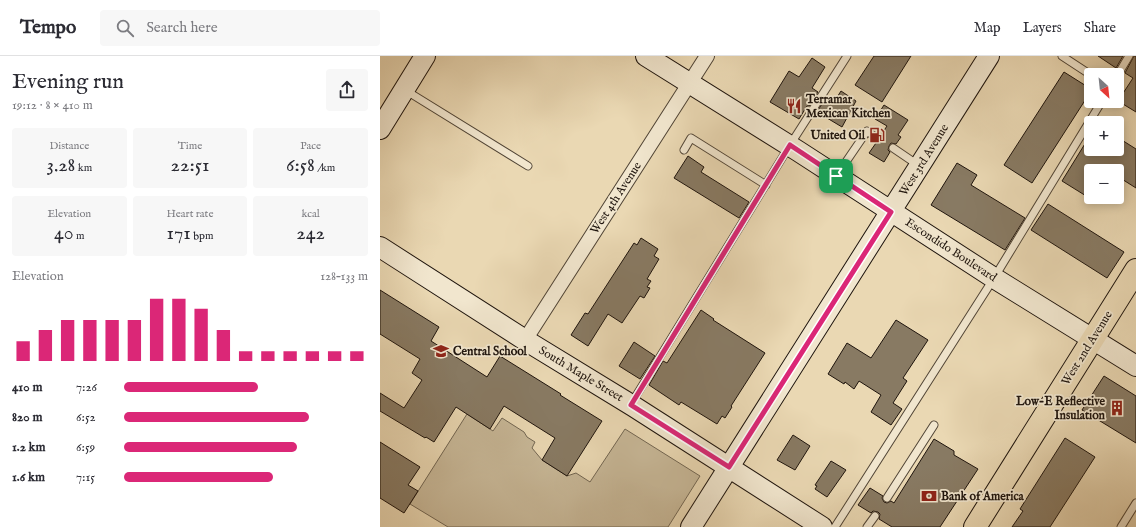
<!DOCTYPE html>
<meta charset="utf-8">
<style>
:root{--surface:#fff;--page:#f7f7f7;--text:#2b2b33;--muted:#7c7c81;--line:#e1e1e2;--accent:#db2777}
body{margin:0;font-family:"IM FELL English",serif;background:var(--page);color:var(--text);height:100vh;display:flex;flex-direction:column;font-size:15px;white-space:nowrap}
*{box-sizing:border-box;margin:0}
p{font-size:13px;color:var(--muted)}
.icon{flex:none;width:22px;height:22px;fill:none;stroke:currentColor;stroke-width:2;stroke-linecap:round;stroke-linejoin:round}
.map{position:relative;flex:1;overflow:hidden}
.drawer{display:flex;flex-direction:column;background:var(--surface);width:380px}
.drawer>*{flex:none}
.needle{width:26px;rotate:153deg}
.controls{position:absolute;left:704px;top:12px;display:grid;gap:8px}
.controls a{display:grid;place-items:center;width:40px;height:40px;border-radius:4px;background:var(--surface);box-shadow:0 2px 10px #0003;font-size:20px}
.pin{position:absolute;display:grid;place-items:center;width:34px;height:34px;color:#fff;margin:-17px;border-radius:8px;box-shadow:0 2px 6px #0006}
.round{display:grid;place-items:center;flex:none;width:42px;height:42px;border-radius:4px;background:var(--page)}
.summary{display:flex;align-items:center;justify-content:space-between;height:68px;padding:0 12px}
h1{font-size:22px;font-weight:600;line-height:30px}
.figures{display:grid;grid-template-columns:repeat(3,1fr);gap:6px;height:68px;padding:4px 12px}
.figures div{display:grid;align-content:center;border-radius:4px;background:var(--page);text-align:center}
.figures b{font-size:20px;font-weight:600}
.figures small{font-size:11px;font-weight:400}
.figures p{font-size:11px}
.chart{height:112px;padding:8px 12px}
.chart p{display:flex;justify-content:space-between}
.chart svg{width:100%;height:72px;margin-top:4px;stroke:var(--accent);stroke-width:6}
ul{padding:0 12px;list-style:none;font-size:13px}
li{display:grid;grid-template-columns:64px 48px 1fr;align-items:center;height:30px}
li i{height:10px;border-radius:5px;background:var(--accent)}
header{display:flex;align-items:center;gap:24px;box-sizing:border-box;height:56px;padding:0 20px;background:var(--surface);border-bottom:1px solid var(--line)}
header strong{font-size:19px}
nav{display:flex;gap:22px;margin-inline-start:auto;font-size:14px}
.search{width:280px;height:36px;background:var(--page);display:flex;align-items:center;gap:10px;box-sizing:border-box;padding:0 14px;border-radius:4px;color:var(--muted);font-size:15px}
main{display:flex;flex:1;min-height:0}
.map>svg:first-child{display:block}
.green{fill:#c7b797;stroke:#726652}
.building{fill:#887a63;stroke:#1e140d}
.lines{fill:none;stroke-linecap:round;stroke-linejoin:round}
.lane-casing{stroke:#514536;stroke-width:9}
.street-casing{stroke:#514536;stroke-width:16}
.secondary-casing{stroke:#1e140d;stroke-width:22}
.primary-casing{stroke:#1e140d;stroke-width:24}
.lane{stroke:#f1e6ce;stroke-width:7}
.street{stroke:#f1e6ce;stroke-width:14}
.secondary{stroke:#f1e6ce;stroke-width:20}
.primary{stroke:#ead8b3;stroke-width:22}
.route-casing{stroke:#fff;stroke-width:8}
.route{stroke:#db2777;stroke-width:5}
.labels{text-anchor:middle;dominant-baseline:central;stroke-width:3.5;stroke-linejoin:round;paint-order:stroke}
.poi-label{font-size:12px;font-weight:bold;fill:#1e140d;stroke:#f1e6ce;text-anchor:start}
.street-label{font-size:12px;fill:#1e140d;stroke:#f1e6ce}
</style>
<header>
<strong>Tempo</strong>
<div class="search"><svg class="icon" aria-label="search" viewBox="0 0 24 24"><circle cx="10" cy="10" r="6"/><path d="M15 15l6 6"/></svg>Search here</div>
<nav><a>Map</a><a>Layers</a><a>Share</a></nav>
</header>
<main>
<section class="drawer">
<div class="summary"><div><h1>Evening run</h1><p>19:12 · 8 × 410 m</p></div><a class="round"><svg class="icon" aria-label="share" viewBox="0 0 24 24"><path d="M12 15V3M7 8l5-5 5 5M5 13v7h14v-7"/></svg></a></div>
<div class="figures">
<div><p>Distance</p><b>3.28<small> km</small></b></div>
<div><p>Time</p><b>22:51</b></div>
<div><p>Pace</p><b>6:58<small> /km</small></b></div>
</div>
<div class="figures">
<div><p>Elevation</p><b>40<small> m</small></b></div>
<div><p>Heart rate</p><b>171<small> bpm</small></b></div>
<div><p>kcal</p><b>242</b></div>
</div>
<div class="chart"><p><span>Elevation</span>128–133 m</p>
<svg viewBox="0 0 160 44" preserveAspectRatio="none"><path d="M5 44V32M15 44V25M25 44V19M35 44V19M45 44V19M55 44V19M65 44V6M75 44V6M85 44V12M95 44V25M105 44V38M115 44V38M125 44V38M135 44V38M145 44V38M155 44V38"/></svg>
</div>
<ul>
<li><b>410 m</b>7:26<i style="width:55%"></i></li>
<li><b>820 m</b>6:52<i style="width:76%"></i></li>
<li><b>1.2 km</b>6:59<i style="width:71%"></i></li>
<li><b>1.6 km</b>7:15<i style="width:61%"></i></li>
</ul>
</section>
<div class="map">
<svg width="756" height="471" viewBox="0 0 756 471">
<rect width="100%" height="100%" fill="#ead8b3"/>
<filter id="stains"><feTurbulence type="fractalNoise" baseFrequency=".005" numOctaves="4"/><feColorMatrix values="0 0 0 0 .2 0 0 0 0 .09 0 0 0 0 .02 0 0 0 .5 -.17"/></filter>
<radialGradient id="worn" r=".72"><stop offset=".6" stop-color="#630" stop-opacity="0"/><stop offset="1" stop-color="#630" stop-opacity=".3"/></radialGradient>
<!-- green -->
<path class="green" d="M87,358L113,375L122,362L144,376L147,381L155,386L152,392L162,404L187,420L196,417L210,426L245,373L320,420L288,471H68L30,448Z"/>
<!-- building -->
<path class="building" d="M494,0H531L502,46L475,29Z
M718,0H743L736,12Z
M754,0H756V56L738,45L753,22L745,17Z
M432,2L445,11L432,32L438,36L429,50H427L419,63L390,46L409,15L419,21Z
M684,16L711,33V35L652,127L624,109Z
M461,35L476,45L462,71L437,56L446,41L454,46Z
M504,49L528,64L518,79L521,81L516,88L511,87L509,90L508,94L510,96L504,106L489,97L496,87H500L503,84L501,79L507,70L495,63Z
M711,78V93H737V81L756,93V132L737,120V115H711V143L682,125Z
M308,100L324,111L321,116L369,146L359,162L294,122Z
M577,107L597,119L591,129L645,162L625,194L551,149Z
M668,148L744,196L727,222L651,174Z
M261,182L278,193L274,200L279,203L267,223L271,225L267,231L270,232L264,242L260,240L242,267L228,258L208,290L191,279L205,257L208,258L254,187L257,189Z
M0,234L59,271L51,285L107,321L120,300L181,338L180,339L222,365L187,420L162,404L175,382L124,350L110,373L76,351L54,386L46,381L45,382L0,355V337L24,352L42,324L32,317L40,303L0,278Z
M321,254L334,263L333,264L385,297L351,350L352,351L345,362L342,360L337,368L301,346L299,349L269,329L283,305L287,307Z
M516,264L548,284L523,322L527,325L513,347L522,353L511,369L491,356L501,339L479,325L474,333L465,326L464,328L448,318L467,287L491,302Z
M254,286L275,300L260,323L239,310Z
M724,320L756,340V387L702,354Z
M413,379L430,390L415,414L397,404Z
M685,382L715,401L670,471H632L643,455L640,453Z
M554,383L574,395V399L598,413L560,471H512L499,463L500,458L498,456L493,455L491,457L478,449L490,432L503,440L502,442L504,446L507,447L511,445L514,447Z
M0,386L40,411L28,429L38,435L24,457L0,442Z
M451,405L466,414L447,441L435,433L437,430L435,429Z"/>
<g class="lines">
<defs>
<path id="lane" d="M682,0L711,19
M737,20L749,0
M25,34L148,110
M513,92L538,109
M304,94L311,82L386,129
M457,119L487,75L498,83
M251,348L410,89L467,0
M507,442L554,369
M455,471L614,222L722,45
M487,471L495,460
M741,471L756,447"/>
<path id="street" d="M145,284L327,0"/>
<path id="secondary" d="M266,0L418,95L614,222L756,310
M0,73L45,0
M0,191L145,284L253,350L442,471
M311,471L609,0"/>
<path id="primary" d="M595,471L756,214"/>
</defs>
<!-- lane casing -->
<use href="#lane" class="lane-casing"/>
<!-- street casing -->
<use href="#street" class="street-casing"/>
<!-- secondary casing -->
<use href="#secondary" class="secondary-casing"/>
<!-- primary casing -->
<use href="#primary" class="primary-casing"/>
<!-- lane -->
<use href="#lane" class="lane"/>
<!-- street -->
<use href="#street" class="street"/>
<!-- secondary -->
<use href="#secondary" class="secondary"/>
<!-- primary -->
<use href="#primary" class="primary"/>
</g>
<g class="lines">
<defs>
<path id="route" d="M410,89L511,156L349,411L251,349Z"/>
</defs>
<!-- route casing -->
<use href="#route" class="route-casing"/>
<!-- route -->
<use href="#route" class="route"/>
</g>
<!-- icons -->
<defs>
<symbol id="restaurant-bare" viewBox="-9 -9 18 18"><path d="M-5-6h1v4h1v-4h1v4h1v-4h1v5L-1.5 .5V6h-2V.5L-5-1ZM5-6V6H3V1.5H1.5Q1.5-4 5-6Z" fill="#8f2418" stroke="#f1e6ce" stroke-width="2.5" paint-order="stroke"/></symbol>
<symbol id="fuel-bare" viewBox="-9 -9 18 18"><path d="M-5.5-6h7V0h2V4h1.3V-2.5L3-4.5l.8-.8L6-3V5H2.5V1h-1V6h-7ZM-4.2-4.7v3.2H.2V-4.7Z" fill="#8f2418" stroke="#f1e6ce" stroke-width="2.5" paint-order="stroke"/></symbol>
<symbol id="school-bare" viewBox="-9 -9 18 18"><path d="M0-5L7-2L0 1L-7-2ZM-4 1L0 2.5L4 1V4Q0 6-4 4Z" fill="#8f2418" stroke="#f1e6ce" stroke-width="2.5" paint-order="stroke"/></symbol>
<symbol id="building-bare" viewBox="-9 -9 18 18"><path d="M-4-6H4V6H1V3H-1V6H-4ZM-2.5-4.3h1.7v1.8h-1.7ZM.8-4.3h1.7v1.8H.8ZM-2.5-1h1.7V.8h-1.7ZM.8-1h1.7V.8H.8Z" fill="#8f2418" stroke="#f1e6ce" stroke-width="2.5" paint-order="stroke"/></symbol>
<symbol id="bank-bare" viewBox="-9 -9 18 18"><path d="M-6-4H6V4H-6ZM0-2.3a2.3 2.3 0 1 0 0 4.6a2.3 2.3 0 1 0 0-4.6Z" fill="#8f2418" stroke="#f1e6ce" stroke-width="2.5" paint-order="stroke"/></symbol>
</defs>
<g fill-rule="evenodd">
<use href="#restaurant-bare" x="403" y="39" width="22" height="22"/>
<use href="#fuel-bare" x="486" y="68" width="22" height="22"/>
<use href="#school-bare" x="50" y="284" width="22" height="22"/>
<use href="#building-bare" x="726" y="341" width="22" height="22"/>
<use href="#bank-bare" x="538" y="429" width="22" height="22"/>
</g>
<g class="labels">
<!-- poi labels -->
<g class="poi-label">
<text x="426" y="43">Terramar<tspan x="426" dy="14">Mexican Kitchen</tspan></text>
<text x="485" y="79" text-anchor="end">United Oil</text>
<text x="73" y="295">Central School</text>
<text x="725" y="345" text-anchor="end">Low-E Reflective<tspan x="725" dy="14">Insulation</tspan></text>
<text x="561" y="440">Bank of America</text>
</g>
<!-- street labels -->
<g class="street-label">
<text transform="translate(544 104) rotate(-58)">West 3rd Avenue</text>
<text transform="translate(236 142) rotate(-57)">West 4th Avenue</text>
<text transform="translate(571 194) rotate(33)">Escondido Boulevard</text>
<text transform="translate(707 292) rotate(-58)">West 2nd Avenue</text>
<text transform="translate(201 318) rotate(31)">South Maple Street</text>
</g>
</g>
<rect width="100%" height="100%" filter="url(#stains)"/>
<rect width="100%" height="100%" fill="url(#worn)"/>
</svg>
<div class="controls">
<a><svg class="needle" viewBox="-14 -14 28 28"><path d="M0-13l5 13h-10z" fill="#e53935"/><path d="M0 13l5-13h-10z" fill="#7c7c81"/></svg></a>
<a>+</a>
<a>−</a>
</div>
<div class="pin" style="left:456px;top:120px;background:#1e9e55"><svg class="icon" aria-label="arrive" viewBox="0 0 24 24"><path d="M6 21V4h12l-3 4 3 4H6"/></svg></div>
</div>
</main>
